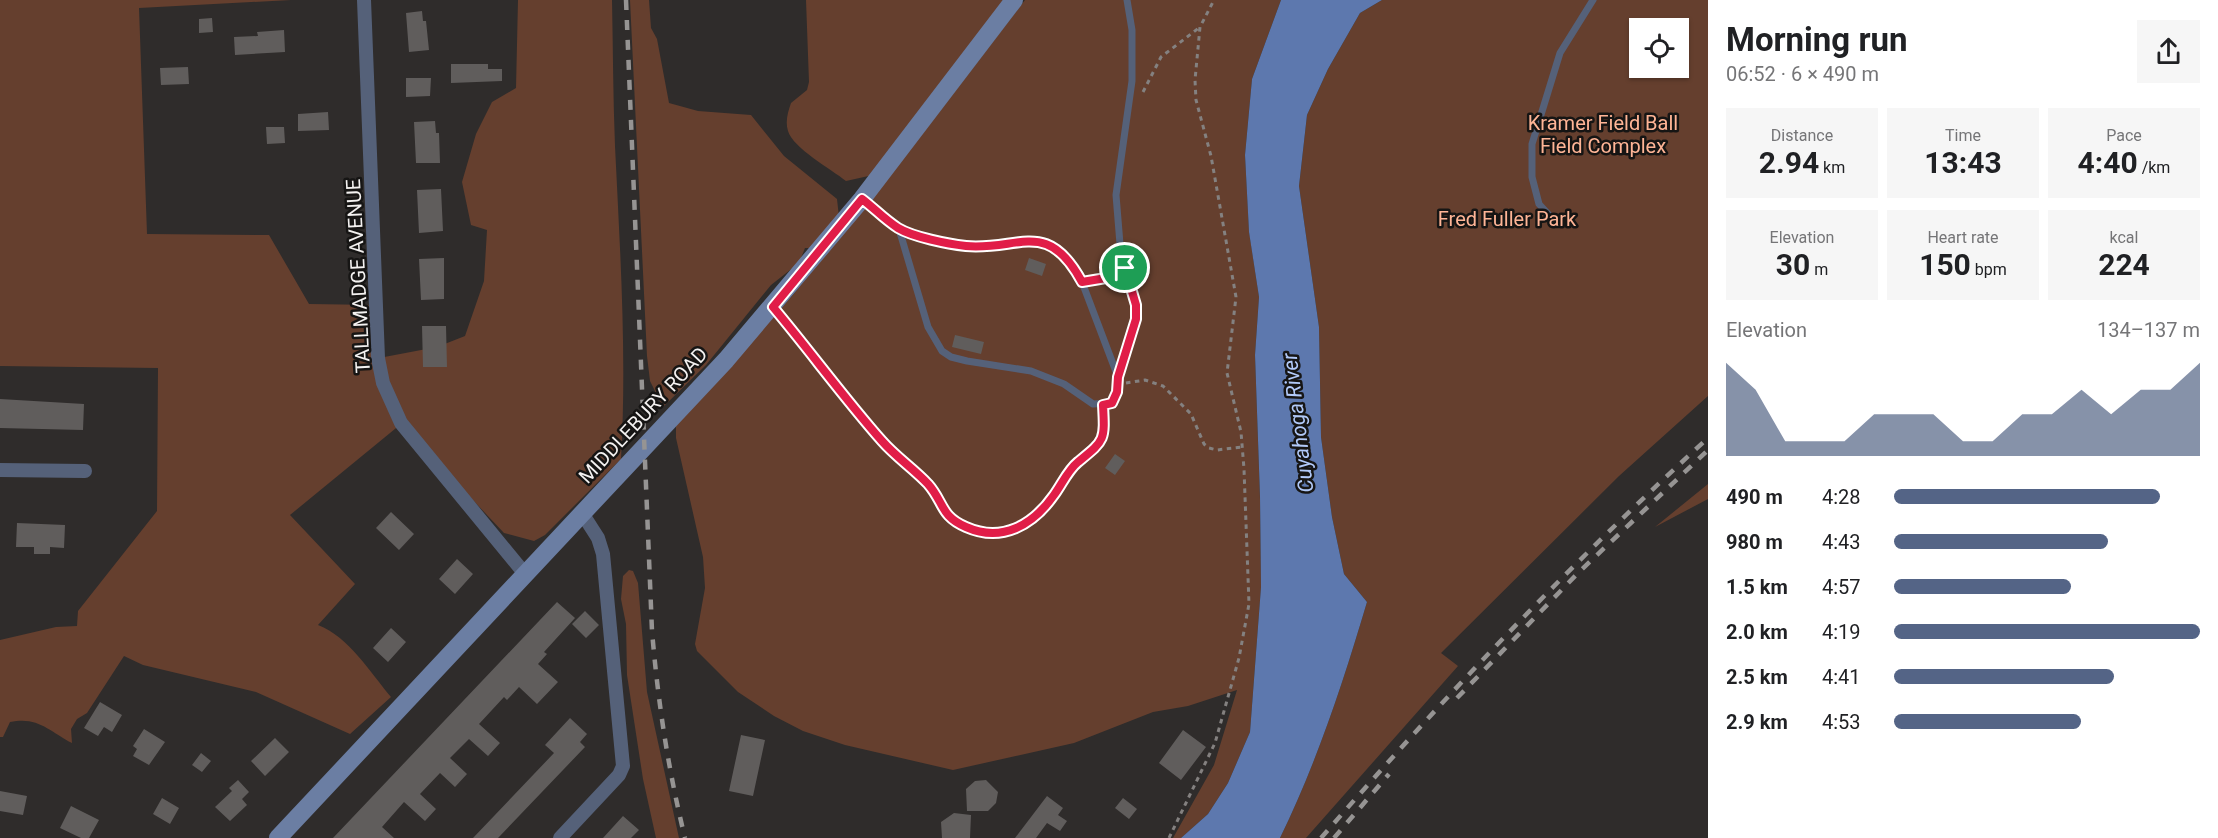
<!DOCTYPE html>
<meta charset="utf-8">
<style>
:root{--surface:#fff;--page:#f6f6f6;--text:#202124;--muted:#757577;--accent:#546486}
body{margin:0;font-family:Roboto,sans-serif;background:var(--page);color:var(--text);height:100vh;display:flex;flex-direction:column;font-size:22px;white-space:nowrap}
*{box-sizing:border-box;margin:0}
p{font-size:20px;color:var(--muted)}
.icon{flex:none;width:33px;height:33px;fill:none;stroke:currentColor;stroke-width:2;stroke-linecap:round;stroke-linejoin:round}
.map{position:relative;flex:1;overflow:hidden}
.drawer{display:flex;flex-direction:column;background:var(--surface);width:510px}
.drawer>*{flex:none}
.fabs{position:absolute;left:1629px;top:18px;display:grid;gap:12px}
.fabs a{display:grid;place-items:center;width:60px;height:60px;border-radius:0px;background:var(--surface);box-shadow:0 2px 4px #0004;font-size:30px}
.pin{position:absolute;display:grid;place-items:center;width:51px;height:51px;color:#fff;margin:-26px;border:3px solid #fff;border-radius:50%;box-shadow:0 2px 6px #0007}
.round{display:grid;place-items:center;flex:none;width:63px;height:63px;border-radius:0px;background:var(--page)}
.overview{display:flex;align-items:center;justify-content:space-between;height:102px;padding:0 18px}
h1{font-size:33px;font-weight:700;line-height:45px}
.figures{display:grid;grid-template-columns:repeat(3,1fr);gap:9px;height:102px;padding:6px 18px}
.figures div{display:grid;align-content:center;border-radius:0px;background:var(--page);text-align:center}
.figures b{font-size:30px;font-weight:700}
.figures small{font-size:16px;font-weight:400}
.figures p{font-size:16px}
.chart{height:168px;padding:12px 18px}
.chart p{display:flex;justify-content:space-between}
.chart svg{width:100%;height:108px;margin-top:6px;fill:var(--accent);opacity:.7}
ul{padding:0 18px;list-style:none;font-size:20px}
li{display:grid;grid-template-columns:96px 72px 1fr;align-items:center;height:45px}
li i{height:15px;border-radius:8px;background:var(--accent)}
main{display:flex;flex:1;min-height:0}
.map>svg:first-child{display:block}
.green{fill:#653f2e;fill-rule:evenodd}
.water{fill:#5d78ae}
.building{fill:#605d5c}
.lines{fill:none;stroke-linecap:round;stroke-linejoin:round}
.path{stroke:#848180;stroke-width:3;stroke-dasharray:4.5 4.5;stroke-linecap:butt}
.lane{stroke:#556179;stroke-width:7}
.street{stroke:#556179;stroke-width:14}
.secondary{stroke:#6b7ea3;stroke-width:18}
.rail{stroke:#969493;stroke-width:4.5;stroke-dasharray:10 10;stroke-linecap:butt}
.route-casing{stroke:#fff;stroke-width:12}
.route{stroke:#e11d48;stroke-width:8}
.labels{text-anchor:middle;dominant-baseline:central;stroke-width:5;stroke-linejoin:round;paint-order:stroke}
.park-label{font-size:20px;fill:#ffb596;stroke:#161514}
.street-label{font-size:20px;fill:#f4f2f1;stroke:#161514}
.water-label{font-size:21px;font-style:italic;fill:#b2caf9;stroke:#161514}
</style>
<main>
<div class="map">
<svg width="1708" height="838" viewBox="0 0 1708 838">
<rect width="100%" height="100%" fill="#2f2c2b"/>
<!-- green -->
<path class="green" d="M0,0H291L139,8L147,234L269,235L309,304L376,305L379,358L437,347L465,336L484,281L487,230L471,225L462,182L476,134L492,102L516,88L518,0H612C613,48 613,97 615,146C620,250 627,355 621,459L545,535L534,541L504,533L401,424L290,515L355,584L318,625C349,637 370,672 391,697L350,734L256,692L143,665L124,656L87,713L77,719L71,729L72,743C49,731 38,716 10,722L3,737H0V640L56,627L77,626L78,611L157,511L158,368L0,366Z
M630,0H649L651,28L657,39L669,103L698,111L751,115L784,156L837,199L839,217L810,248H805L799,263L771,285L706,365L663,407L650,381L647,356Z
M806,0H1004L873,175L846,181C831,169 793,148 788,131C785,121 788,112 791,103L807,90L809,82Z
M1025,0H1281L1252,79L1245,155L1249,231L1259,297L1255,355L1260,499L1261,587L1250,732L1228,783L1208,814L1181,838H1173L1214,765L1237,690L1188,706L1153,712L1074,743L953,770L845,745L803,731L774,716L738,692L697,651L695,644L705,588L703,557L676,438V426L792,296L880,189Z
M1382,0H1708V396L1619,476L1441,653L1458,666L1306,838H1280C1317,762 1343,683 1367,602L1344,574L1332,517L1321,437L1319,327L1299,186L1307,115L1328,69L1360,13ZM1640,28H1678V68H1640Z
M1708,484V499L1655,527Z
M629,570L633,571L638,583L647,692L679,838H656L643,779L627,675L626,624L621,599L623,576Z"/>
<!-- water -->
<path class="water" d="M1281,0H1382L1360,13L1328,69L1307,115L1299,186L1319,327L1321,437L1332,517L1344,574L1367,602C1343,683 1317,762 1280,838H1181L1208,814L1228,783L1250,732L1261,587L1260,497L1255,355L1259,297L1249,232L1245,155L1252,79Z"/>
<!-- building -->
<path class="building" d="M422,11L423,21H426L429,50L409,52L406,13Z
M212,18L213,32L199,33V19Z
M284,30L285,52L235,55L234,37L258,36L257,32Z
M451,64H488V69H502V81L451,83Z
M188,67L189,84L161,85L160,68Z
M406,78H431L430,96L406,97Z
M328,112L329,130L298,131V114Z
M435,121L436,133H439L440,163H416L414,122Z
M266,127H284L285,143L267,144Z
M441,189L443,231L419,233L417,190Z
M444,258V299L421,300L419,259Z
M1029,258L1046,264L1042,276L1025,270Z
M422,326H446L447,367H423Z
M955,335L984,342L981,354L952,347Z
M0,399L84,404L83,430L0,428Z
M1115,454L1125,461L1115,475L1105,468Z
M391,512L414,534L399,550L376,528Z
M17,523L65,525L64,548L50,547V554H34V547H16Z
M457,559L473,574L455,594L439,579Z
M557,602L575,618L544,652L547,654L538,664L558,682L537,704L519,687L507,700L504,697L479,724L500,743L488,756L469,739L450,758L467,774L455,787L440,773L420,794L436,809L425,821L404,802L382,827L394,838H333Z
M585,611L599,625L586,638L572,624Z
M391,628L406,642L388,662L373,648Z
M100,702L122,715L112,732L104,727L98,736L84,728Z
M570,718L587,734L580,742L585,747L498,838H473L554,753L545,745Z
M144,729L165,742L149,765L133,756L137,749L133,746Z
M1183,730L1206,747L1181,780L1159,763Z
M741,735L765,740L753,796L729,791Z
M275,738L289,752L265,776L251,761Z
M201,753L211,761L202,772L192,765Z
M238,780L249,792L242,799L247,805L230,821L215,807L232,791L229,788Z
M986,780L998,792L996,803L988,811H967L966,789L975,781Z
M0,791L27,796L23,815L0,811Z
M1047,796L1063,808L1058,815L1067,821L1060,831L1047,823L1036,838H1015Z
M162,798L179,808L170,824L153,814Z
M1123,798L1137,809L1129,819L1115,808Z
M71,806L99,820L89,838H81L60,828Z
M954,813L971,815L970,838H942L941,822Z
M623,816L639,830L631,838H603Z"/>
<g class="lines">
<!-- path -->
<path class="path" d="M1143,92L1161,57L1200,27
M1126,383L1145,380L1163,386L1191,414L1204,444L1209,448L1217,450L1242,447
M1169,838L1215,743L1239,658L1249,604L1244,469L1241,432L1227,373L1236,297L1211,156L1196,100L1195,80L1200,27L1214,0"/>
<!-- lane -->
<path class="lane" d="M864,200C875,209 887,223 900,229C915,237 949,245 967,246C1020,250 1048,218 1082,282L1118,377L1117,392L1112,403L1093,404L1064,384L1031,371L967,361L951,357L942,351L928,327L899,229
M1550,216L1539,204L1532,177V144L1560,53L1593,0
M1082,282L1112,277L1125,268
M773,307C810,351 843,398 882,441C896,457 914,469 928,484C944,502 940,516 966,527C1002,543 1033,525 1054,495C1062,484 1068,470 1078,462C1105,440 1106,440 1103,405
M1118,377L1136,319V305L1120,244L1116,195L1132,81V30L1127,0"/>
<!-- street -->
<path class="street" d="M364,0L378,358L383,383L401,423L525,574
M0,470L85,471
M560,838L619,775L623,766L603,554L598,538L582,513"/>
<!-- secondary -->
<path class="secondary" d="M278,838L726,360L862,199L1014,0"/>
<!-- rail -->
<path class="rail" d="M626,0L652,631C658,702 668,769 685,838
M1457,698L1578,573L1708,450
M1321,838C1444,697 1571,563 1708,438
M1334,838L1389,774"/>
</g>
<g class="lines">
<defs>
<path id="route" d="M862,199C874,208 885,220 898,228C913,237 948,244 966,246C1019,251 1047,217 1082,282L1112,277L1125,268L1136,305V319L1118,377L1117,392L1112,403L1103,405C1105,441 1105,440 1078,462C1068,470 1062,484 1054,495C1033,525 1002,543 966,527C940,516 944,502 928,484C914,469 896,457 882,441C844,398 810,351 773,307Z"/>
</defs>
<!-- route casing -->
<use href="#route" class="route-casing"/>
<!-- route -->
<use href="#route" class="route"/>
</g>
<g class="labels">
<!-- park labels -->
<g class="park-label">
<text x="1603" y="123">Kramer Field Ball<tspan x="1603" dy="23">Field Complex</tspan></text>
<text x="1507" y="219">Fred Fuller Park</text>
</g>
<!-- street labels -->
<g class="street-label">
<text transform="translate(358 276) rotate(-93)">TALLMADGE AVENUE</text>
<text transform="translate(643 415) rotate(-47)">MIDDLEBURY ROAD</text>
</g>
<!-- water labels -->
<g class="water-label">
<text transform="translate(1298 423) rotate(-97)">Cuyahoga River</text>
</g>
</g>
</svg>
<div class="fabs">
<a><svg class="icon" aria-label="locate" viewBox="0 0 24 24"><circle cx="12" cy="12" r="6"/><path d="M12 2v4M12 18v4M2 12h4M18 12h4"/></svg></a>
</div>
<div class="pin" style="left:1125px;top:268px;background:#1e9e55"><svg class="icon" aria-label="arrive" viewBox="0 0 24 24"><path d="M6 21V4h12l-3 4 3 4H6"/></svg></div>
</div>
<section class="drawer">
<div class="overview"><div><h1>Morning run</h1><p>06:52 · 6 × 490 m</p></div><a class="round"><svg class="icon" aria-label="share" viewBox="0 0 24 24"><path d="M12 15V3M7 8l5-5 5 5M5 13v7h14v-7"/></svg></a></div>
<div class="figures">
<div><p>Distance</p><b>2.94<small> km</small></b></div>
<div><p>Time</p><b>13:43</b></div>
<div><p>Pace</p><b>4:40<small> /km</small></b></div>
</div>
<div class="figures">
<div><p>Elevation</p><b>30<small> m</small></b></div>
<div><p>Heart rate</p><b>150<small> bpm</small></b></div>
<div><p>kcal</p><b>224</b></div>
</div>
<div class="chart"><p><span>Elevation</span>134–137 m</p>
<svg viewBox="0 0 160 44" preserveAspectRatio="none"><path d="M0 44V6L10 17L20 38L30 38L40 38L50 27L60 27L70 27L80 38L90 38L100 27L110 27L120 17L130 27L140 17L150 17L160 6V44z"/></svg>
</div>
<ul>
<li><b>490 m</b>4:28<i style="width:87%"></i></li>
<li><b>980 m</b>4:43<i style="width:70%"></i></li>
<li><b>1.5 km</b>4:57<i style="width:58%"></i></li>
<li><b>2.0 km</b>4:19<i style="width:100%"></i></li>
<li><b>2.5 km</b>4:41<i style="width:72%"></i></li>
<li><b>2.9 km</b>4:53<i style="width:61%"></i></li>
</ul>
</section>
</main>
